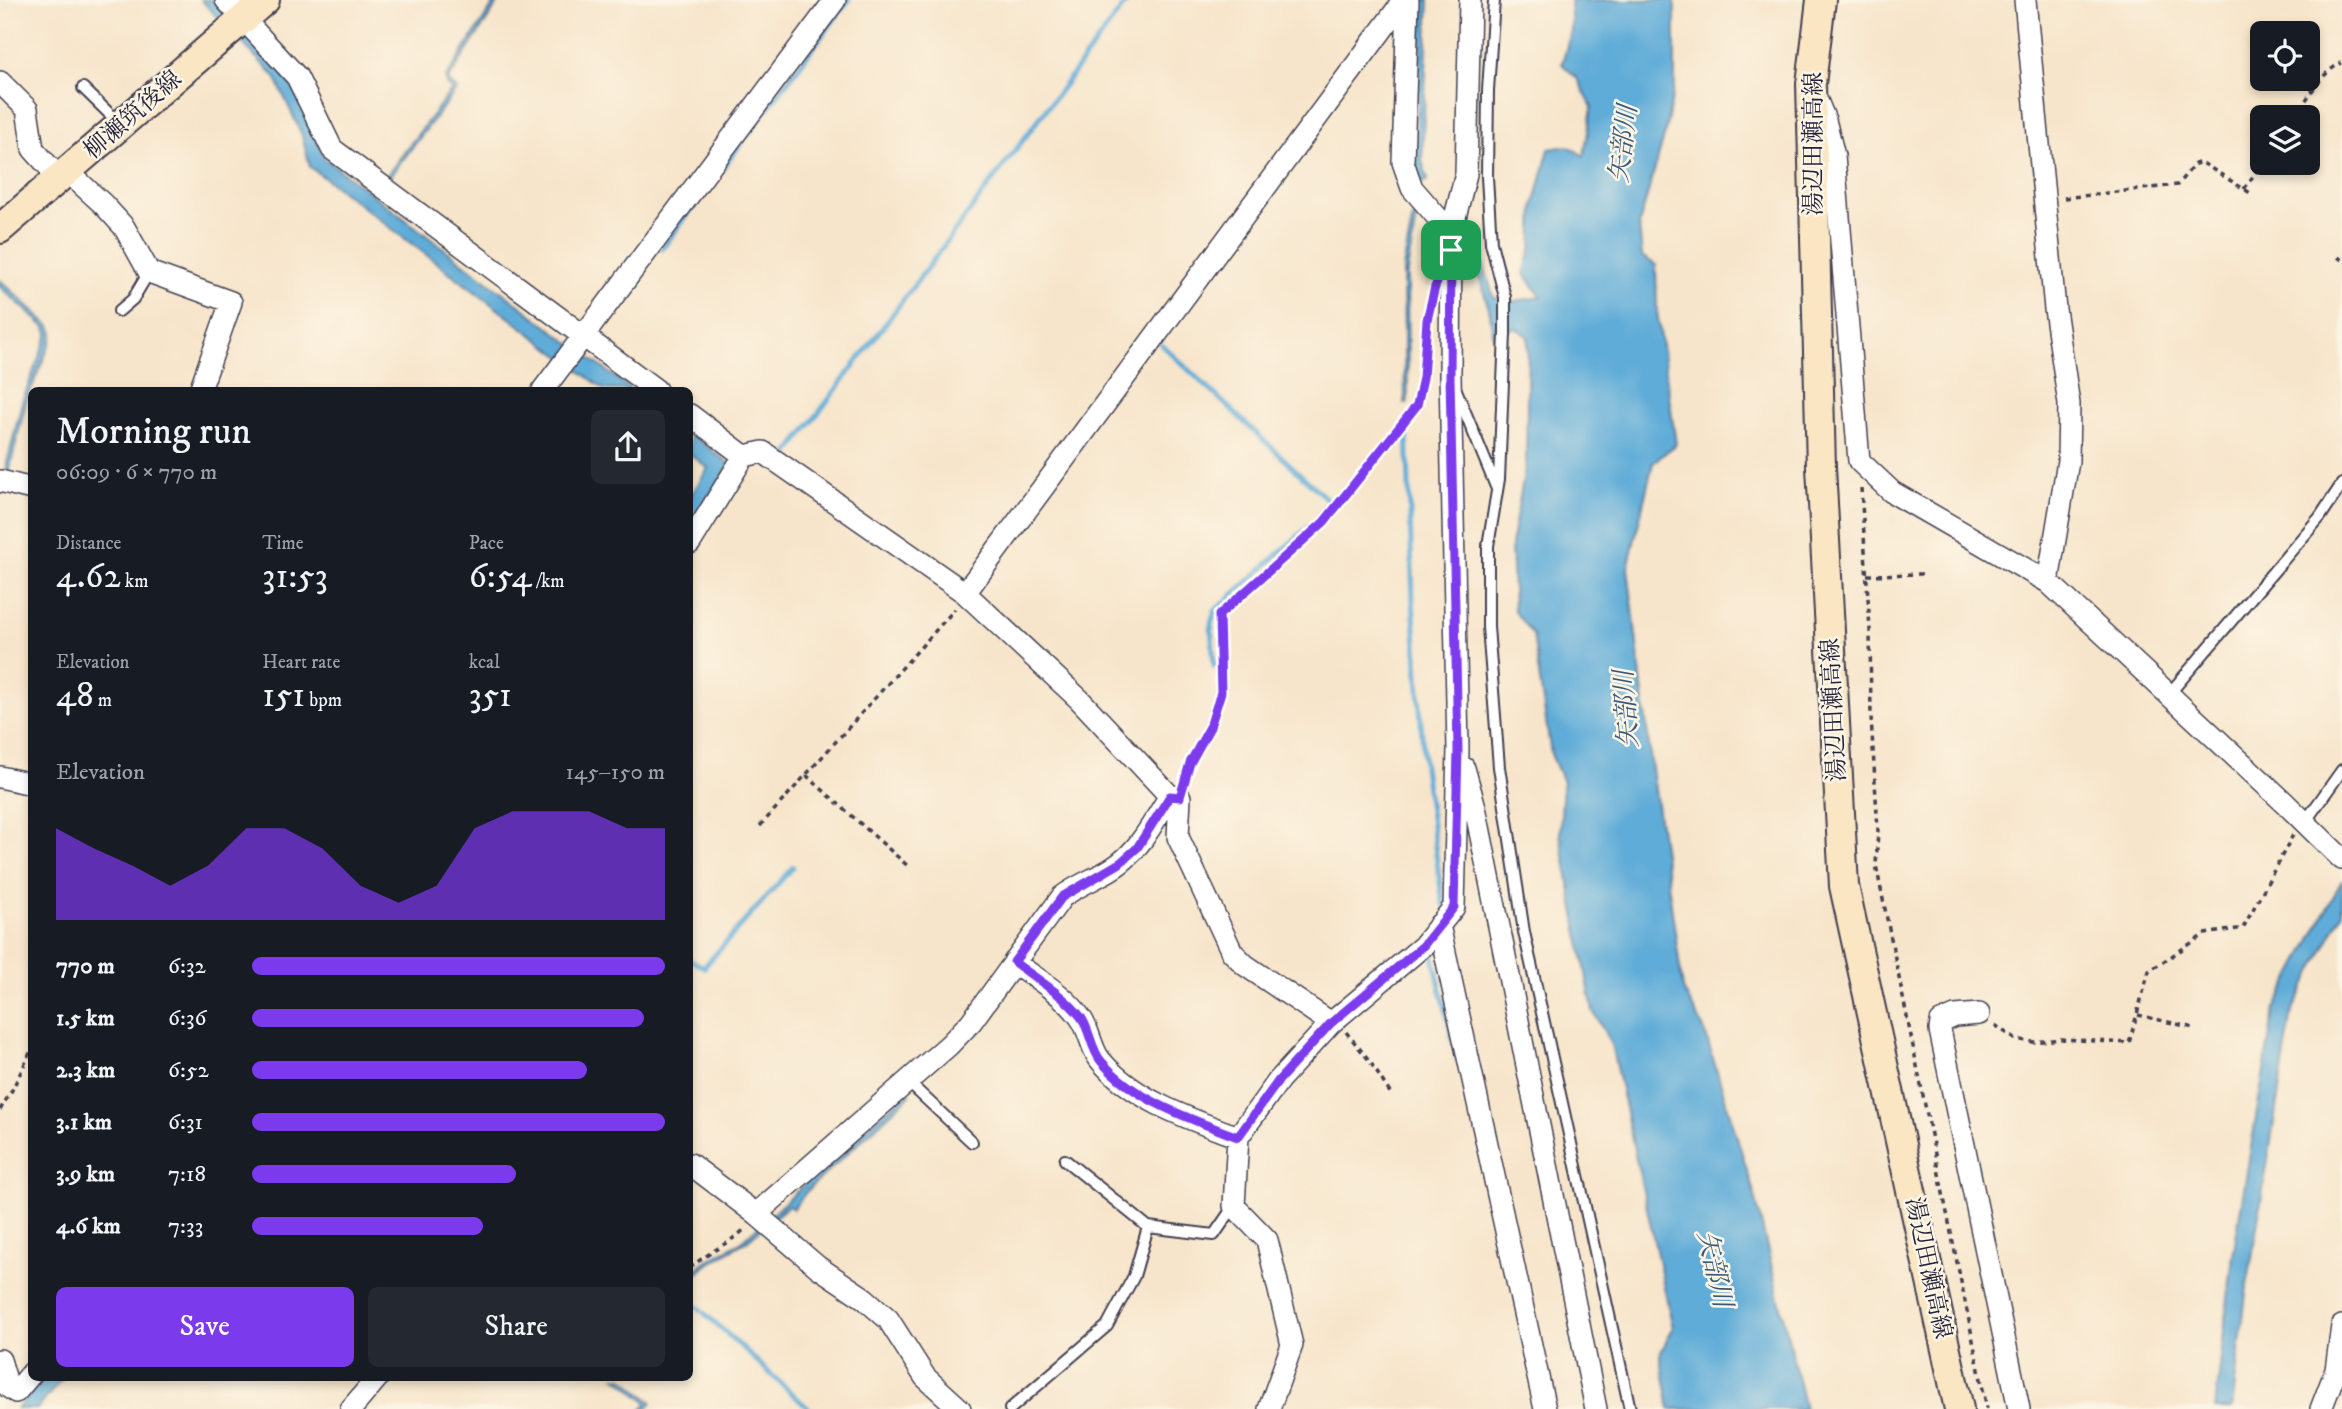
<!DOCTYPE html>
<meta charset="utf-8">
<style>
:root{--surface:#171b24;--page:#242831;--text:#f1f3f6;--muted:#9ea1a6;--accent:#7c3aed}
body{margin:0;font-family:"IM FELL DW Pica","Noto Serif JP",serif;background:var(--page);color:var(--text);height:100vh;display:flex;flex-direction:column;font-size:26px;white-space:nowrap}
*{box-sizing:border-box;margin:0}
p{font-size:23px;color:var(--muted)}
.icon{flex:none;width:38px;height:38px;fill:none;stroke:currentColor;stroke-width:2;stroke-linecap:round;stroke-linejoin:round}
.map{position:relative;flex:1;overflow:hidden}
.details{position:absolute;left:28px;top:387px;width:665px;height:994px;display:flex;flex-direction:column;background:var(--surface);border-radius:10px;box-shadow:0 4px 10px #0003}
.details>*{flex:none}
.tools{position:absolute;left:2250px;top:21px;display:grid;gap:14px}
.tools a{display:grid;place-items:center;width:70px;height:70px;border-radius:10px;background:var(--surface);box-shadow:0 4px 10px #0003;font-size:35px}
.pin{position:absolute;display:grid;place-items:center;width:60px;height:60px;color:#fff;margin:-30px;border-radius:14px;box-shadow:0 4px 10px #0006}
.round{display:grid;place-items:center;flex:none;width:74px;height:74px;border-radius:10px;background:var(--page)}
.head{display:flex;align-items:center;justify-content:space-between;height:119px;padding:0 28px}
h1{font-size:38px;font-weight:600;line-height:52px}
.stats{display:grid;grid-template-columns:repeat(3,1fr);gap:10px;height:119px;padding:7px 28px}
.stats div{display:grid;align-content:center}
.stats b{font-size:35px;font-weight:600}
.stats small{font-size:19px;font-weight:400}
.stats p{font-size:19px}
.chart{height:196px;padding:14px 28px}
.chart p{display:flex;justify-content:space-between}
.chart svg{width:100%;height:126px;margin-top:7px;fill:var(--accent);opacity:.7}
.primary-button{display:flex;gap:14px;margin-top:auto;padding:14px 28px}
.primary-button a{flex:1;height:80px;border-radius:10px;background:var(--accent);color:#fff;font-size:28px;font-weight:600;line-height:80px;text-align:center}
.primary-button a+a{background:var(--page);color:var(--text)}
ul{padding:0 28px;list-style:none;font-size:23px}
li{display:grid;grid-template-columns:112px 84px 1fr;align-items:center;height:52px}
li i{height:18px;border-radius:9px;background:var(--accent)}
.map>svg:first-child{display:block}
.water{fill:#5facd8;stroke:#40678a;stroke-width:2}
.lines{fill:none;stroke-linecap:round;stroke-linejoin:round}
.stream{stroke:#5facd8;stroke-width:5}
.service-casing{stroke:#423f51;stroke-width:14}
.minor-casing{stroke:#423f51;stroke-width:24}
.secondary-casing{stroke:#423f51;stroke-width:32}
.path{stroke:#423f51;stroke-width:3.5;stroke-dasharray:5 5;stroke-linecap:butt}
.service{stroke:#fff;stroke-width:10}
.minor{stroke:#fff;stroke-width:21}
.secondary{stroke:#fbe6c4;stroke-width:28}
.route-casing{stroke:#fff;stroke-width:14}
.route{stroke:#7c3aed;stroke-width:9}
.labels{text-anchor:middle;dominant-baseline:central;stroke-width:5;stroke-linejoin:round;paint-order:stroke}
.street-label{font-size:24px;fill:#22223b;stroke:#fcf5e5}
.water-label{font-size:26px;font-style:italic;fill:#3a597a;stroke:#fcf5e5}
</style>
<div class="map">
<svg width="2342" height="1409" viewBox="0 0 2342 1409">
<rect width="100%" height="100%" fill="#fcf5e5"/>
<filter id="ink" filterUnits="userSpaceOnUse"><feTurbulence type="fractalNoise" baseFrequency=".0143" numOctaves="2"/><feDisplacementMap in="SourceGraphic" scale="14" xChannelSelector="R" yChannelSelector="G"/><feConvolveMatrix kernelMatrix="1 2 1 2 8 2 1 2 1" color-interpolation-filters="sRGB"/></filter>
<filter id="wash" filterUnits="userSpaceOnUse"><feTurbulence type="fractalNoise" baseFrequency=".00686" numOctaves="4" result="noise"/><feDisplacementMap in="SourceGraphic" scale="28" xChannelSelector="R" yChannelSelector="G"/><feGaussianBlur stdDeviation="1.57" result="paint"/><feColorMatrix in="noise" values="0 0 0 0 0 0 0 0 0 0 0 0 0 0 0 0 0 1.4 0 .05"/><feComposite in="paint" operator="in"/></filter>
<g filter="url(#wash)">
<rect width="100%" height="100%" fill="#f7e5cb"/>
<!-- water -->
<path class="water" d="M201,0H217L281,67L303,105L324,158L632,390H605L310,167L302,135L275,77Z
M496,0H500L449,79V82L457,89L390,177L387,175L452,89L447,86L446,78Z
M1423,0H1429L1422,161L1428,180L1421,183L1415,168Z
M1571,0H1675V83L1665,133L1639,224L1642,256L1656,265L1657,311L1676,444L1653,463L1628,568L1650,754L1683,989L1704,1029L1755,1196L1805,1409H1670L1660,1354L1673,1328L1611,1044L1593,1011L1560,834L1563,782L1551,754L1533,635L1514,611L1511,545L1526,464L1528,337L1516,328L1501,332L1498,337H1493L1490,313L1472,250L1479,249L1494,298L1514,301L1541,297L1524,273L1532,247L1534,206L1549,149L1568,146L1584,156L1592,107L1577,78L1562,64L1571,31Z
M1414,211L1417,213L1407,272L1408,403L1405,404L1403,268Z
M0,280L50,326L53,333L51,341L26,402L9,472L5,471L22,402L48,334L46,328L0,287Z
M690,434L730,464L690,527V497L708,468L690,454Z
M2342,880V914L2292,1011L2246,1294L2232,1409H2215L2233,1255L2274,1010Z
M907,1092L910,1095L807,1191L793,1209L788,1206L747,1241L710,1263L690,1279V1275L706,1261L742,1241Z
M44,1377H64L37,1409H17Z
M616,1377H622L652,1402L646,1409H642L647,1403Z"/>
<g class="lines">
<!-- stream -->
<path class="stream" d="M662,249L849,0
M1162,345L1329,501L1316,520L1215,611L1211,624L1214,666
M1407,429L1413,600L1424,767L1443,904
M787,455L1128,0
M1432,952L1457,1058
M690,960L704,967L793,867
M690,1300L809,1409"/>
</g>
</g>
<g filter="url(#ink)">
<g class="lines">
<defs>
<path id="service" d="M1494,0L1488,90L1487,177L1491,243L1505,297V334L1499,479L1488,546V627L1499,767L1524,932L1630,1409
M83,88L121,125
M119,311L133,299L149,272
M1456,390L1497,489
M2169,694L2320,517L2342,484
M2305,822L2342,770
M907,1081L972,1142
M1065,1160L1148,1227
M1010,1409L1107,1326L1134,1276L1148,1227L1214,1235L1234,1206"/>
<path id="minor" d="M226,0L297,77L332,149L656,390
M1408,0L1403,162L1412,188L1451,233
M2025,0L2055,309L2069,404L2068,461L2048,582
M0,82L27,109L33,149L60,179
M1815,96L1825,120L1834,156L1859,461L1892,492L2048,582L2285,803L2342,859
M68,172L103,204L124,227L149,272L231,302L200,390
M543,390L835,0
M690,415L744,456L763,452L965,593L1079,699L1170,796L1180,797L1178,837L1232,952L1245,965L1331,1023
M0,481L32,489
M690,543L744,456
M965,593L1404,0
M1464,768L1475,807L1596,1409
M0,777L32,784
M1439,925L1545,1409
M1014,962C1036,979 1064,994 1080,1017C1090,1030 1091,1050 1101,1061C1135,1101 1190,1119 1238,1137
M1979,1014L1955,1016L1941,1022L1940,1030L2019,1409
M690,1164L756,1214L818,1267L864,1298L888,1319L925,1377L960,1409
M756,1214L949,1045L971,1022L1062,897C1080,883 1102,877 1120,863C1142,846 1155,819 1170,796
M0,1360L8,1387L16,1392L32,1373
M351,1409L378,1377
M1269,1409L1292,1345L1267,1240L1234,1206L1238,1137L1279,1080L1331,1023L1423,946L1454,907L1458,749L1450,375L1451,233L1466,174L1470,0
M2321,1409L2336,1370L2342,1326"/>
<path id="secondary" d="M1821,0L1811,84L1821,467L1844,886L1959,1409
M0,229L265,0"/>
</defs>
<!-- service casing -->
<use href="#service" class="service-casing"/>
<!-- minor casing -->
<use href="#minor" class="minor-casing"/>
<!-- secondary casing -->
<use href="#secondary" class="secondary-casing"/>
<!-- path -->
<path class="path" d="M2295,117C2307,100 2321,71 2342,63
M2244,189L2263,162
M2064,198L2177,185L2195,164L2201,162L2252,194
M2338,257L2342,260
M1861,488L1870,629L1871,717L1878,830L1876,865L1987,1409
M1867,575L1923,574
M806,775L909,867
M1185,778C1194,749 1215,724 1221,692C1225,668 1220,640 1219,615L1324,522L1417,405L1423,378L1429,311
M760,826L955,609
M2138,1015L2194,1028
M1995,1025L2015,1039L2033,1042L2061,1039L2129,1043L2149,971L2205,934L2243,928L2293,835
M1346,1032L1369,1060L1392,1096
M0,1110L12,1090L32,1049
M690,1268C707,1253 728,1244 745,1229"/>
<!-- service -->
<use href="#service" class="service"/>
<!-- minor -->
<use href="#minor" class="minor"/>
<!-- secondary -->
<use href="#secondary" class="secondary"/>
</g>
</g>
<g class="lines" filter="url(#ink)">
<defs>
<path id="route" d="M1451,250L1450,377L1458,750L1454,907L1423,946L1331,1023L1279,1080L1238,1137C1190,1119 1135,1101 1101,1061C1091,1049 1090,1030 1081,1017C1064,995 1036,979 1014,962L1062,897L1120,863L1137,848L1170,796L1180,797L1190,763L1210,727L1221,692L1219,615L1324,522L1417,405L1423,378L1427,320L1435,287Z"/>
</defs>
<!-- route casing -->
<use href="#route" class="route-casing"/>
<!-- route -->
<use href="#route" class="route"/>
</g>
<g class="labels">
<!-- street labels -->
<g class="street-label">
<text transform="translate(133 115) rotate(-41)">柳瀬筑後線</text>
<text transform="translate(1814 144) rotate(-90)">湯辺田瀬高線</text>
<text transform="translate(1834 710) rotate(-93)">湯辺田瀬高線</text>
<text transform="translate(1928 1268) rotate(78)">湯辺田瀬高線</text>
</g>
<!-- water labels -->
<g class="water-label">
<text transform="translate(1624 144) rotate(-83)">矢部川</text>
<text transform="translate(1627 709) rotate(-94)">矢部川</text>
<text transform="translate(1714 1269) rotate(77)">矢部川</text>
</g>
</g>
</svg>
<div class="tools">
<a><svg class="icon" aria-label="locate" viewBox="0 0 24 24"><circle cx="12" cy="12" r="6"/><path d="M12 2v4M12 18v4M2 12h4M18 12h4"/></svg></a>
<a><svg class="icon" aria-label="layers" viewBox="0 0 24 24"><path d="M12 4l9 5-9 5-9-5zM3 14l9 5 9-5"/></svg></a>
</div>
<div class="pin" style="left:1451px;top:250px;background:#1e9e55"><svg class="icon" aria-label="arrive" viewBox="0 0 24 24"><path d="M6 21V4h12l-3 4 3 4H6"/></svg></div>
<section class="details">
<div class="head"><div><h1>Morning run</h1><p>06:09 · 6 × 770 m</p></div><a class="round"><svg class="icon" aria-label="share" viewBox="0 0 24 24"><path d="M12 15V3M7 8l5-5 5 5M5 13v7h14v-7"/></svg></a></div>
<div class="stats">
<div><p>Distance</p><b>4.62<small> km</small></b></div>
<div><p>Time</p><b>31:53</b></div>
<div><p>Pace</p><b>6:54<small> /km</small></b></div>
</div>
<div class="stats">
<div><p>Elevation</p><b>48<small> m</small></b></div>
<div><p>Heart rate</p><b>151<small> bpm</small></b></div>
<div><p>kcal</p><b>351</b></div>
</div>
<div class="chart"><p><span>Elevation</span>145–150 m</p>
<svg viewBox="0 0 160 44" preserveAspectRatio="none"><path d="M0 44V12L10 19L20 25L30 32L40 25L50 12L60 12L70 19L80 32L90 38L100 32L110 12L120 6L130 6L140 6L150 12L160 12V44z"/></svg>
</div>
<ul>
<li><b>770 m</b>6:32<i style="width:100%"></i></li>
<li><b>1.5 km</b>6:36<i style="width:95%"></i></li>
<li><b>2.3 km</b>6:52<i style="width:81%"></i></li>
<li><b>3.1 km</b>6:31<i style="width:100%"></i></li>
<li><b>3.9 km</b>7:18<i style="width:64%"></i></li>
<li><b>4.6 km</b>7:33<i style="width:56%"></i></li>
</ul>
<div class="primary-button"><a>Save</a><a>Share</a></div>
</section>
</div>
